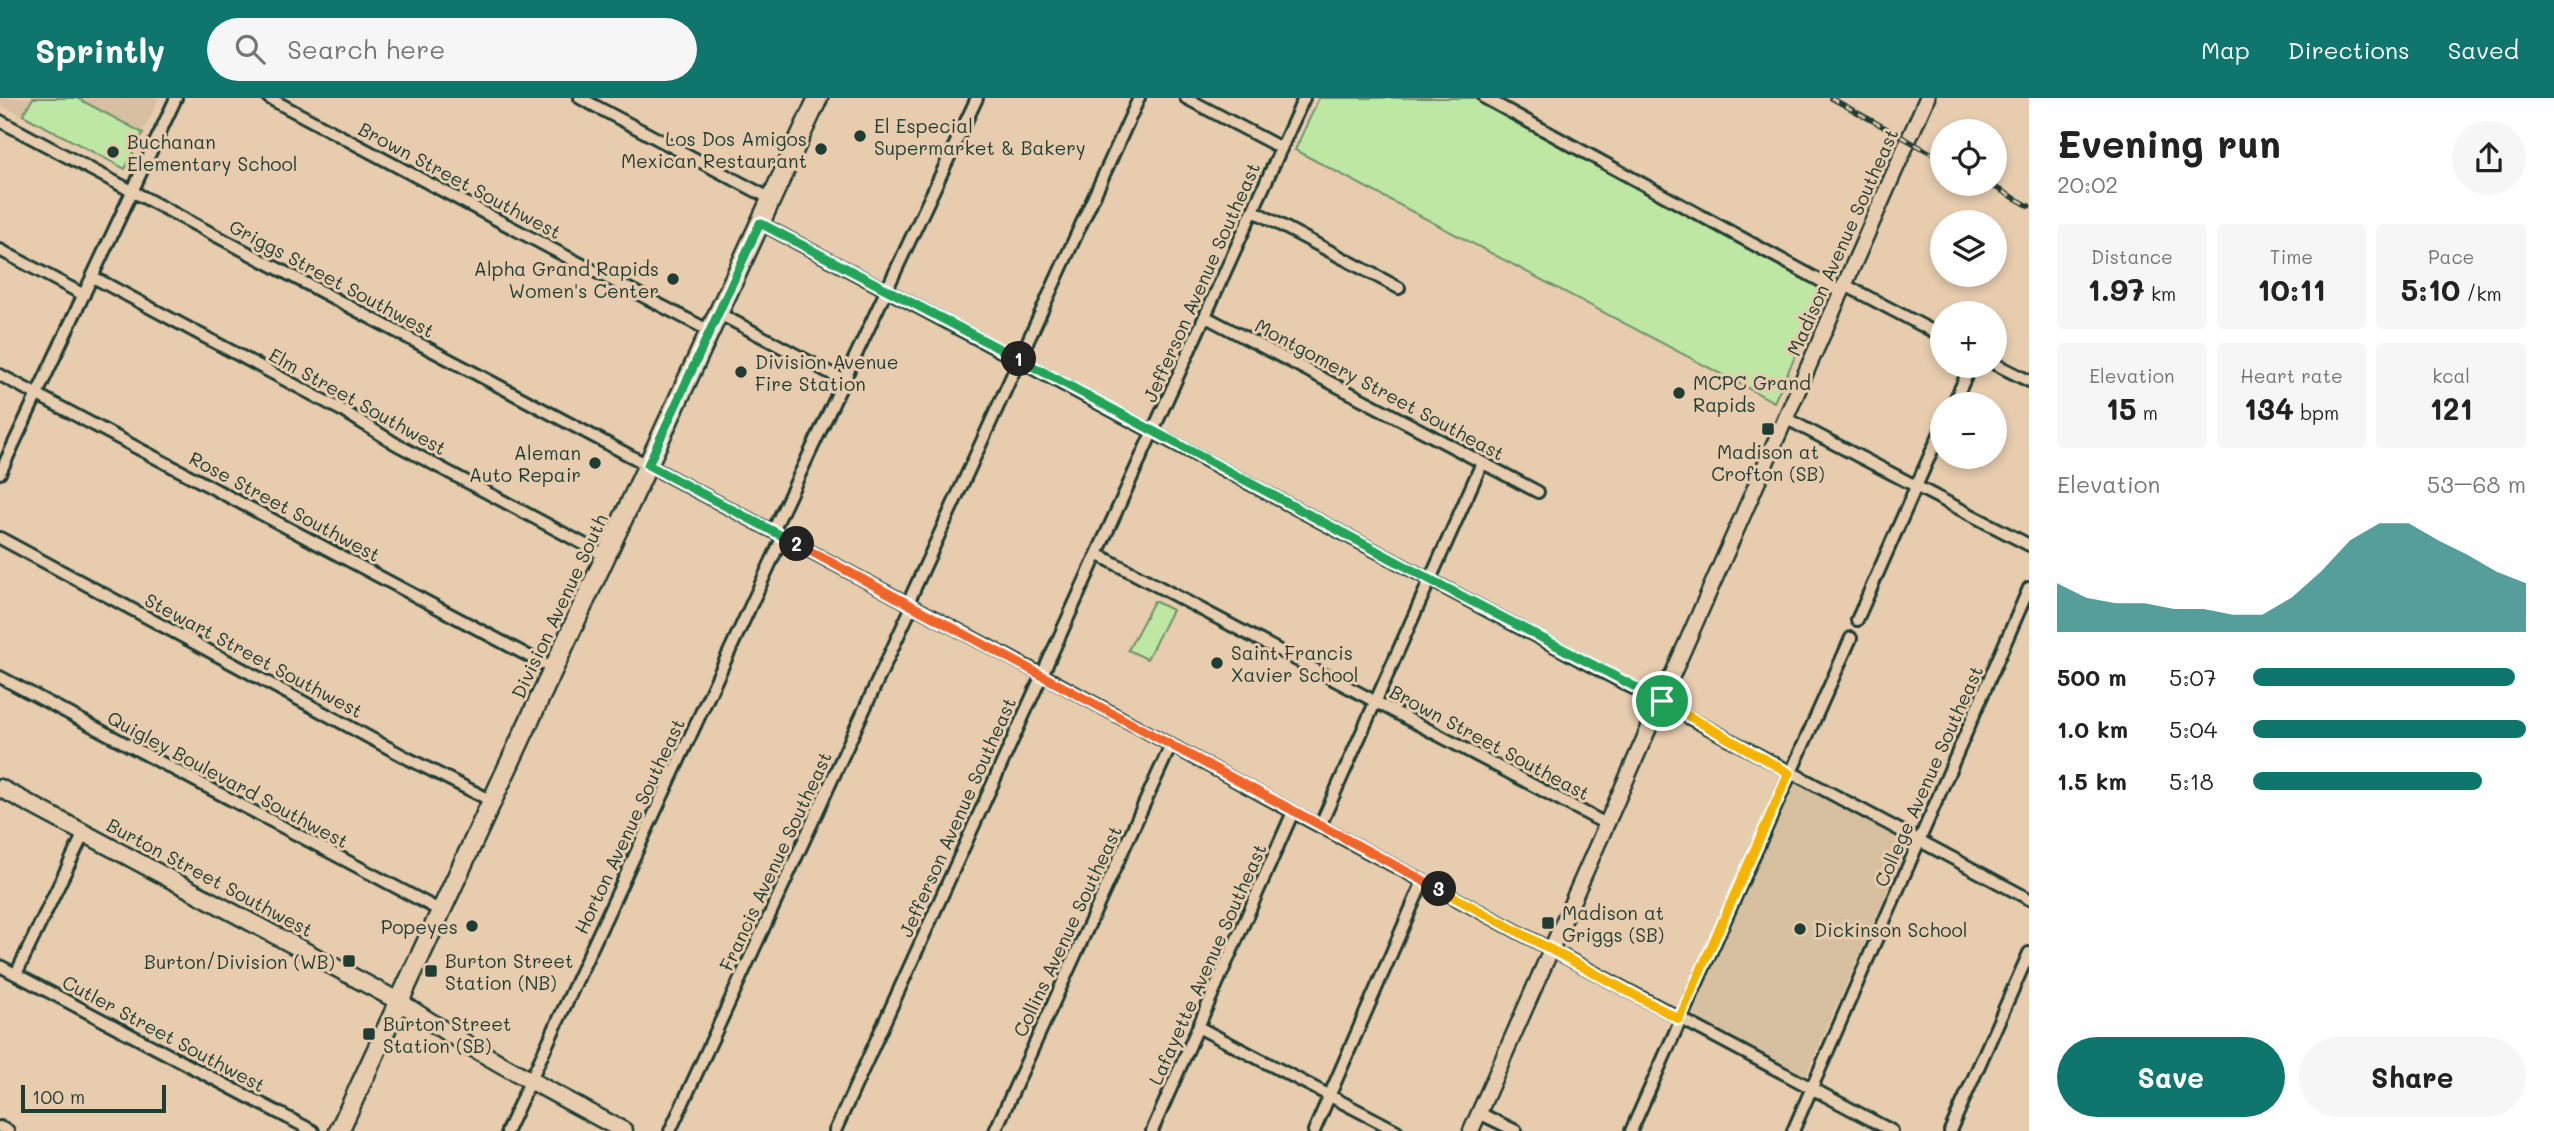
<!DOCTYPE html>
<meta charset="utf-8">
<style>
:root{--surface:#fff;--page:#f6f6f6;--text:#222;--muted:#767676;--accent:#0f766e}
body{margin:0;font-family:Mali,sans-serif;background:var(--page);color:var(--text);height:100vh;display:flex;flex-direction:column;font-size:26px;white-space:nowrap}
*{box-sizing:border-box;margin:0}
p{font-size:23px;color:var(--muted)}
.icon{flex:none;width:38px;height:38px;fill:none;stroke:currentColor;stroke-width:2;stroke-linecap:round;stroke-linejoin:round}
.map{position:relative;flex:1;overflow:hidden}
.sheet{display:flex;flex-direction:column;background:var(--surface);width:525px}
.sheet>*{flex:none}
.buttons{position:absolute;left:1930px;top:21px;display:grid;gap:14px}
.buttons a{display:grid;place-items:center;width:77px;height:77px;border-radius:50%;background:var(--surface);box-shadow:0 4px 10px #0003;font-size:35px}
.scale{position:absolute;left:21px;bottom:18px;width:145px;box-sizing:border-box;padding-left:7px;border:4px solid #1f3d34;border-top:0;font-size:19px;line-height:24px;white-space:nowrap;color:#1f3d34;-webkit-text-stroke:5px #e7ccae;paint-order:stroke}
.pin{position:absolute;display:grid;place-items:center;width:60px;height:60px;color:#fff;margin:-30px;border:4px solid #fff;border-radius:50%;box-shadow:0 2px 7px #0007}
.km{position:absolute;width:35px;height:35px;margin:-18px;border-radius:50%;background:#222;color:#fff;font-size:19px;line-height:35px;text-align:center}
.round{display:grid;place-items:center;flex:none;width:74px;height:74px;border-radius:37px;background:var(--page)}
.head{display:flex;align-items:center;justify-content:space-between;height:119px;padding:0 28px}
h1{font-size:38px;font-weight:700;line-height:52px}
.metrics{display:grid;grid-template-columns:repeat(3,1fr);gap:10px;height:119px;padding:7px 28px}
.metrics div{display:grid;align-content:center;border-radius:7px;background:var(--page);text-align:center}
.metrics b{font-size:30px;font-weight:700}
.metrics small{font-size:19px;font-weight:400}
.metrics p{font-size:19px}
.chart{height:196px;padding:14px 28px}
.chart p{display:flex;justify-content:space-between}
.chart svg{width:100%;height:126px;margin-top:7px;fill:var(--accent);opacity:.7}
.primary-button{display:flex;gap:14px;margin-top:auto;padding:14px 28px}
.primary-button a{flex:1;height:80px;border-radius:42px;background:var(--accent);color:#fff;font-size:28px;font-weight:700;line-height:80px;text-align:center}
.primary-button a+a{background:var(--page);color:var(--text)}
ul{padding:0 28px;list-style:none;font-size:23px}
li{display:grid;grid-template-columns:112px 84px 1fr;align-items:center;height:52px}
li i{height:18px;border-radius:9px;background:var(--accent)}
header{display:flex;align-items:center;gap:42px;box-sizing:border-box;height:98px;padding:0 35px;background:var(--accent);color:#fff}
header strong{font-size:33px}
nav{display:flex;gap:38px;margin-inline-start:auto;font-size:24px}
.search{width:490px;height:63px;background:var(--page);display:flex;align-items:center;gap:18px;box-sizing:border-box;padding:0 24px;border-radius:38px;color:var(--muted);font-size:26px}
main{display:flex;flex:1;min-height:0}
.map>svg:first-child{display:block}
.built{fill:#d6c0a0}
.green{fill:#bee7a3;stroke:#6e926c;stroke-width:2}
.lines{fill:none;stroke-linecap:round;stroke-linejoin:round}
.minor-casing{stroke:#1f3d34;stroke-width:16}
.tertiary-casing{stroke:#1f3d34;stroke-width:19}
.secondary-casing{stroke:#1f3d34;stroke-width:21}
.primary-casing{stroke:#1f3d34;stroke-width:23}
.minor{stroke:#e7ccae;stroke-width:10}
.tertiary{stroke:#e7ccae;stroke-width:14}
.secondary{stroke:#e7ccae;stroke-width:16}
.primary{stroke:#e7ccae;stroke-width:18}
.rail-casing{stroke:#1f3d34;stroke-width:5}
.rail{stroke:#e7ccae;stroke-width:2.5;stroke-dasharray:8;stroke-linecap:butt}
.split-1-casing{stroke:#fff;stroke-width:14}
.split-2-casing{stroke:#fff;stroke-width:14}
.split-3-casing{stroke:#fff;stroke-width:14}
.split-4-casing{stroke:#fff;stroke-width:14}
.split-1{stroke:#22a559;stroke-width:9}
.split-2{stroke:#22a559;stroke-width:9}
.split-3{stroke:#f0652b;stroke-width:9}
.split-4{stroke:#f5b400;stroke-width:9}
.poi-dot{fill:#1f3d34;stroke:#e7ccae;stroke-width:2.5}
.labels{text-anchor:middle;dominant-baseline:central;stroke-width:6;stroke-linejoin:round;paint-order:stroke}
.poi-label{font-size:19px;fill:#1f3d34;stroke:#e7ccae;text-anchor:start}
.street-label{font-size:19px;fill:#1f3d34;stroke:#e7ccae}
</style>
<header>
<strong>Sprintly</strong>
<div class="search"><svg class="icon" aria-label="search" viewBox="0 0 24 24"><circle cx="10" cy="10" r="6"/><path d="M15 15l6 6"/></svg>Search here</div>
<nav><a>Map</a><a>Directions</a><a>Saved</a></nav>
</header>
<main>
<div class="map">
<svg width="2029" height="1033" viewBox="0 0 2029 1033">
<rect width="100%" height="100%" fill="#e7ccae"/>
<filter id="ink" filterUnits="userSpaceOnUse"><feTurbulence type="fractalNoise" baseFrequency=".0143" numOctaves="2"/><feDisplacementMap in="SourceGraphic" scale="14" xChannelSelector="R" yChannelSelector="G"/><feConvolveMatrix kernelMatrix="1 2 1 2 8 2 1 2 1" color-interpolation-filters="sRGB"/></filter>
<g filter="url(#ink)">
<!-- built -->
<path class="built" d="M0,0H159L126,72L0,6Z
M1794,684L1909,745L1806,977L1690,917Z"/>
<!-- green -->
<path class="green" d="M33,0H77L143,35L125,71L23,17Z
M1319,0H1476L1827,190L1774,304L1295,52Z
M1154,503L1172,512L1147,561L1128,552Z"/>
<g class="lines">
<defs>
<path id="minor" d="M269,0L552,151L710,233
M580,0L771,101
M1186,0L1281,50
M1485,0L1841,194
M0,23L1041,576L1293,714L1892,1033
M1254,113L1399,190
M760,125L2029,801
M0,152L84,197
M93,179L345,314L396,346L606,458
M1845,187L1942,238
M718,215L845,283
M1206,219L1538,394
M1995,266L2029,283
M0,277L553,571
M1953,306L1971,268
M1785,320L2029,447
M0,375L176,0
M773,433L977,0
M0,440L409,661L492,703
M1097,456L1606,726
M908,505L1139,0
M1857,522L1942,330
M0,579L441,813
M1320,728L1482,365
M0,868L313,1033
M16,876L84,735
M1198,929L1397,1033
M1479,1015L1516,1033
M0,1029L8,1033
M507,1033L783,438
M670,1033L912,508
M835,1033L1304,0
M995,1033L1171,647
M1152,1033L1293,714
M1314,1033L1423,783
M1631,1033L1851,540
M1793,1033L2029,490
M1950,1033L2029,855"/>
<path id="tertiary" d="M1471,1033L1927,0"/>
<path id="secondary" d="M0,690L400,904C471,952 548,992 624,1033"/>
<path id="primary" d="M339,1033L818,0"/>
</defs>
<!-- minor casing -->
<use href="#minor" class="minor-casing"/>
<!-- tertiary casing -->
<use href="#tertiary" class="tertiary-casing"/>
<!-- secondary casing -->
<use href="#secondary" class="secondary-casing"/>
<!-- primary casing -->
<use href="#primary" class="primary-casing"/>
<!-- minor -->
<use href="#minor" class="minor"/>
<!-- tertiary -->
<use href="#tertiary" class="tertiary"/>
<!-- secondary -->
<use href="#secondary" class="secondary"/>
<!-- primary -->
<use href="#primary" class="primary"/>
<defs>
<path id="rail" d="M1831,0L1942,61
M1989,86L2029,108"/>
</defs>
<!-- rail casing -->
<use href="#rail" class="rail-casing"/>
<!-- rail -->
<use href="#rail" class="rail"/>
</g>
</g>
<g class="lines" filter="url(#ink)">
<defs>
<path id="split-1" d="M1019,261L1431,482L1662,603"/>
<path id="split-2" d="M797,446L648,367L760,125L1019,261"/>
<path id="split-3" d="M797,446L1439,791"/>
<path id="split-4" d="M1439,791L1679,921L1789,675L1662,603"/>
</defs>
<!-- split-1 casing -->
<use href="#split-1" class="split-1-casing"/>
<!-- split-2 casing -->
<use href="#split-2" class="split-2-casing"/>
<!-- split-3 casing -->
<use href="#split-3" class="split-3-casing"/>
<!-- split-4 casing -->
<use href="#split-4" class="split-4-casing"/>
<!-- split-1 -->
<use href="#split-1" class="split-1"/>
<!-- split-2 -->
<use href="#split-2" class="split-2"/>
<!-- split-3 -->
<use href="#split-3" class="split-3"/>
<!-- split-4 -->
<use href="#split-4" class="split-4"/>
</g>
<!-- markers -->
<g class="poi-dot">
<circle cx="860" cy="38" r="7"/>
<circle cx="821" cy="51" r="7"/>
<circle cx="113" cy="54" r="7"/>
<circle cx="673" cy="181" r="7"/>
<circle cx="741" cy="274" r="7"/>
<circle cx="1679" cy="295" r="7"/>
<rect x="1761" y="324" width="14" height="14" rx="3.5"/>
<circle cx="595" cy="365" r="7"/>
<circle cx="1217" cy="565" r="7"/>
<rect x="1541" y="818" width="14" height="14" rx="3.5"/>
<circle cx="472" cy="828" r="7"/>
<circle cx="1800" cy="831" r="7"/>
<rect x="342" y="856" width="14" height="14" rx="3.5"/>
<rect x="424" y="866" width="14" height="14" rx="3.5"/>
<rect x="362" y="929" width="14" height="14" rx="3.5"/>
</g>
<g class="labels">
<!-- poi labels -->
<g class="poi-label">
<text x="874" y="27">El Especial<tspan x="874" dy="22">Supermarket &amp; Bakery</tspan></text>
<text x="807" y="40" text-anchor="end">Los Dos Amigos<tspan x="807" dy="22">Mexican Restaurant</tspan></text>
<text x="127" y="43">Buchanan<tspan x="127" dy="22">Elementary School</tspan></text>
<text x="659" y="170" text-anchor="end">Alpha Grand Rapids<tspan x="659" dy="22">Women's Center</tspan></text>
<text x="755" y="263">Division Avenue<tspan x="755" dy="22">Fire Station</tspan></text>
<text x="1693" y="284">MCPC Grand<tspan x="1693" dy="22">Rapids</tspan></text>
<text x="1768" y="353" text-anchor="middle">Madison at<tspan x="1768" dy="22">Crofton (SB)</tspan></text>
<text x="581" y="354" text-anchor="end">Aleman<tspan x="581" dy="22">Auto Repair</tspan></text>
<text x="1231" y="554">Saint Francis<tspan x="1231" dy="22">Xavier School</tspan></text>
<text x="1562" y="814">Madison at<tspan x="1562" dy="22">Griggs (SB)</tspan></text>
<text x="458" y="828" text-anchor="end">Popeyes</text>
<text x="1814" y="831">Dickinson School</text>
<text x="445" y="862">Burton Street<tspan x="445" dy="22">Station (NB)</tspan></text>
<text x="335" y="863" text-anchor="end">Burton/Division (WB)</text>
<text x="383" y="925">Burton Street<tspan x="383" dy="22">Station (SB)</tspan></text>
</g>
<!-- street labels -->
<g class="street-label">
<text transform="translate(460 82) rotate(28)">Brown Street Southwest</text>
<text transform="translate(1842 144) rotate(-66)">Madison Avenue Southeast</text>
<text transform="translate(332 180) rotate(28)">Griggs Street Southwest</text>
<text transform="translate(1201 184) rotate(-66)">Jefferson Avenue Southeast</text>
<text transform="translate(1380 291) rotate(28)">Montgomery Street Southeast</text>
<text transform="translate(358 303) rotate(29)">Elm Street Southwest</text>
<text transform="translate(285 408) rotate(28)">Rose Street Southwest</text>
<text transform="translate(559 508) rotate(-65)">Division Avenue South</text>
<text transform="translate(254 557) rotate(28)">Stewart Street Southwest</text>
<text transform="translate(1490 644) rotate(28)">Brown Street Southeast</text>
<text transform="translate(1928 678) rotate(-66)">College Avenue Southeast</text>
<text transform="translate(228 681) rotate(28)">Quigley Boulevard Southwest</text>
<text transform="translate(957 719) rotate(-66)">Jefferson Avenue Southeast</text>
<text transform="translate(629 728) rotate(-65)">Horton Avenue Southeast</text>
<text transform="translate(775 763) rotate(-65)">Francis Avenue Southeast</text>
<text transform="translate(210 779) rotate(28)">Burton Street Southwest</text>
<text transform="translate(1067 833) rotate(-65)">Collins Avenue Southeast</text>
<text transform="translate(1207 866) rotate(-66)">Lafayette Avenue Southeast</text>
<text transform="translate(164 935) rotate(28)">Cutler Street Southwest</text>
</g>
</g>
</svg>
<div class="buttons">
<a><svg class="icon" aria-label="locate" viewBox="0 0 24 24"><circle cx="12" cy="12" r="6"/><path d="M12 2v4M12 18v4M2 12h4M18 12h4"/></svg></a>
<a><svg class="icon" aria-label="layers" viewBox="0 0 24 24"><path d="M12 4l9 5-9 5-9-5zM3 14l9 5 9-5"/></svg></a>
<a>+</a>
<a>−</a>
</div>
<div class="scale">100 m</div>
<div class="pin" style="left:1662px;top:603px;background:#1e9e55"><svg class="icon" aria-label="arrive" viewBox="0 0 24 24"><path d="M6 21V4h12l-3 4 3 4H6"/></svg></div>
<b class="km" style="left:1019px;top:261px">1</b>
<b class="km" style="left:797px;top:446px">2</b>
<b class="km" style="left:1439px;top:791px">3</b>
</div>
<section class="sheet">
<div class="head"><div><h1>Evening run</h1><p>20:02</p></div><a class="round"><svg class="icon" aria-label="share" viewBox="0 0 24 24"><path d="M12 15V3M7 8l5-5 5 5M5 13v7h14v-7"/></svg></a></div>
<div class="metrics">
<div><p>Distance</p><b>1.97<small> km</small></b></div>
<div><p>Time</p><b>10:11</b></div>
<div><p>Pace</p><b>5:10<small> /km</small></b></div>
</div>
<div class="metrics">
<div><p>Elevation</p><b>15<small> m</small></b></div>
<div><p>Heart rate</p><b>134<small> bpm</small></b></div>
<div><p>kcal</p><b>121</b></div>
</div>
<div class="chart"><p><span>Elevation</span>53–68 m</p>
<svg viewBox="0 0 160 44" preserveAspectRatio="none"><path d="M0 44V27L10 32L20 34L30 34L40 36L50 36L60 38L70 38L80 32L90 23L100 12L110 6L120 6L130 12L140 17L150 23L160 27V44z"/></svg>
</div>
<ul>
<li><b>500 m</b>5:07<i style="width:96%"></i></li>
<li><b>1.0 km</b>5:04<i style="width:100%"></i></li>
<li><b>1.5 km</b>5:18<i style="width:84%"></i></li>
</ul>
<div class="primary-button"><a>Save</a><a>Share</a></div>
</section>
</main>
